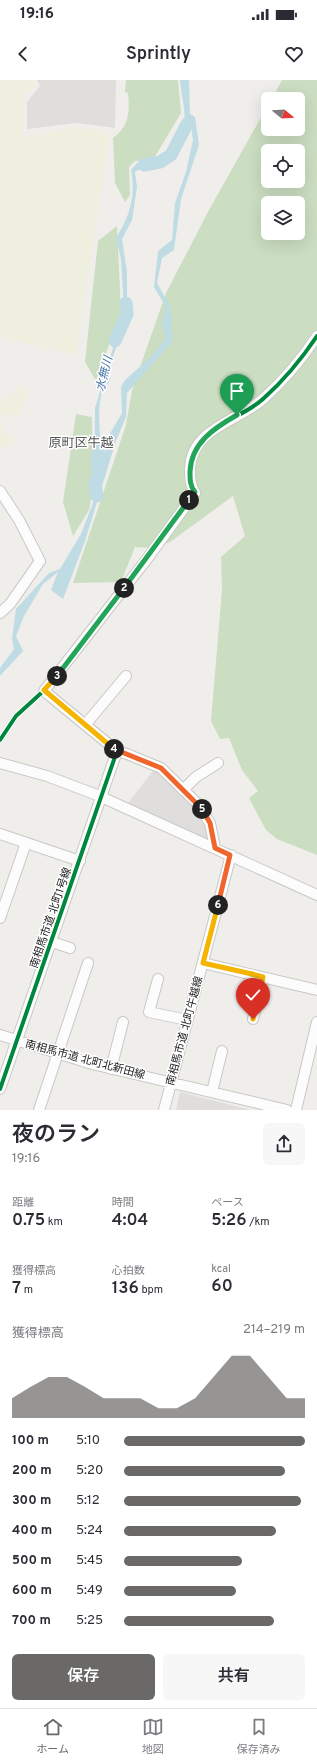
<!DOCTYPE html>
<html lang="ja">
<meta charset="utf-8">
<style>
:root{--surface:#fff;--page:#f7f7f7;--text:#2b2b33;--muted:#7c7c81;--line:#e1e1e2;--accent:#6a6968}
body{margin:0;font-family:Overpass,"Noto Sans JP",sans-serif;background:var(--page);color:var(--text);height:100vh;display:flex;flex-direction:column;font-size:15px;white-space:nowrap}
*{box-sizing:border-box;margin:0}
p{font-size:13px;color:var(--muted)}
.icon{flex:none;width:22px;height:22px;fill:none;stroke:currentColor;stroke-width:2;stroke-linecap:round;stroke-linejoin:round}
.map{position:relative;height:1030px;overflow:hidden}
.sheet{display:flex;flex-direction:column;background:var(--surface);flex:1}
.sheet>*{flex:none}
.needle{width:26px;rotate:108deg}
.tools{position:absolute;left:261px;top:12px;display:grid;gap:8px}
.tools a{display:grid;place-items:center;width:44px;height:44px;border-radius:6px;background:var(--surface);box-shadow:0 4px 16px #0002;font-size:20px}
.pin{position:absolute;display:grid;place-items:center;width:34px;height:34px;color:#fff;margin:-41px -17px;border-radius:50% 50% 50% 0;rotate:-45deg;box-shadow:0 0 4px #0007}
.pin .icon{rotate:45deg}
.km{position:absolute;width:20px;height:20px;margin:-10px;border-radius:50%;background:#222;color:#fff;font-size:11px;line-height:20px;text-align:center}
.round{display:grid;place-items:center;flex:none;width:42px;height:42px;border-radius:6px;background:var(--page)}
.headline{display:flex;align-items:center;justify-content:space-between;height:68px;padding:0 12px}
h1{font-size:22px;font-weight:600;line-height:30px}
.figures{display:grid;grid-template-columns:repeat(3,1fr);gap:6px;height:68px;padding:4px 12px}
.figures div{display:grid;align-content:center}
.figures b{font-size:17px;font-weight:600}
.figures small{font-size:11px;font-weight:400}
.figures p{font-size:11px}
.chart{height:112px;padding:8px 12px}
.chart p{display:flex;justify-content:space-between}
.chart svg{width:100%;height:72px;margin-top:4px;fill:var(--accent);opacity:.7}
.primary-button{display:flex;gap:8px;margin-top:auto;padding:8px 12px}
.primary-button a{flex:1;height:46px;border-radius:6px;background:var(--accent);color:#fff;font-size:16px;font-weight:600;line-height:46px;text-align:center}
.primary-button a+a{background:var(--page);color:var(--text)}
ul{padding:0 12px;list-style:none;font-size:13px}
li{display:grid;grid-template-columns:64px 48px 1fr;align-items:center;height:30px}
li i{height:10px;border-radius:5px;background:var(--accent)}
.status{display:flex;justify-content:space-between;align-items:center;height:28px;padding:0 20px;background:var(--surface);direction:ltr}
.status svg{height:11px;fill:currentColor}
header{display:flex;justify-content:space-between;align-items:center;height:52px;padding:0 12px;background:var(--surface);font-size:18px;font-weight:600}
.tabs{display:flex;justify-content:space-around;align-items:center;height:56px;border-top:1px solid var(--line);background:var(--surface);font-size:11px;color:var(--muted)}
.tabs a{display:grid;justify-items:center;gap:2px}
.tabs .current{color:var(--accent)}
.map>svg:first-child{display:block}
.residential{fill:#dfdedc}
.farmland{fill:#efefdf}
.forest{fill:#cbdec1;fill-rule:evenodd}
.water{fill:#bfdbe3;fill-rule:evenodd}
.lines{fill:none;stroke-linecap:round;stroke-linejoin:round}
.river{stroke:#bfdbe3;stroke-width:13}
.minor-casing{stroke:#c9c8c7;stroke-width:12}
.minor{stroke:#fdfcfc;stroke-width:10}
.cycleway-casing{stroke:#fff;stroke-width:6}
.cycleway{stroke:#00873e;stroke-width:4}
.split-1-casing{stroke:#fff;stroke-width:8}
.split-2-casing{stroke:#fff;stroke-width:8}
.split-3-casing{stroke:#fff;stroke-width:8}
.split-4-casing{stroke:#fff;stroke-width:8}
.split-5-casing{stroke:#fff;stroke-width:8}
.split-6-casing{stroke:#fff;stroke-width:8}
.split-7-casing{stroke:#fff;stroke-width:8}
.split-8-casing{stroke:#fff;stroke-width:8}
.split-1{stroke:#22a559;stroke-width:5}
.split-2{stroke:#22a559;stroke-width:5}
.split-3{stroke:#22a559;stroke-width:5}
.split-4{stroke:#f5b400;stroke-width:5}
.split-5{stroke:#f0652b;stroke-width:5}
.split-6{stroke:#f0652b;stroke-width:5}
.split-7{stroke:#f5b400;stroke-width:5}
.split-8{stroke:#f5b400;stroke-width:5}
.labels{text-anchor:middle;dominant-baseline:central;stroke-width:3;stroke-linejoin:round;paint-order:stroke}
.street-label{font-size:11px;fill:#222;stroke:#fff}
.water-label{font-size:12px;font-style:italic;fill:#4a7aab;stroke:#fff}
.quarter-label{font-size:13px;fill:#555;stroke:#fff}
</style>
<div class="status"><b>19:16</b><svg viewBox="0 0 49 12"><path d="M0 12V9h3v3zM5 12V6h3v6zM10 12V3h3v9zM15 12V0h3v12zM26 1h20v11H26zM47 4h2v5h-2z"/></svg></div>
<header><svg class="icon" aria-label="back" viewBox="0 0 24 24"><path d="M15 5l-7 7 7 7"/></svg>Sprintly<svg class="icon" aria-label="heart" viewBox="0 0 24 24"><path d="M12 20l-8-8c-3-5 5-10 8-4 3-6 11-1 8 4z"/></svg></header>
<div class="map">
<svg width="317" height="1030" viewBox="0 0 317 1030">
<rect width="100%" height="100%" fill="#f0eeeb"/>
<!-- residential -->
<path class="residential" d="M37,0H116L115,48L77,43L27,49V22L40,6Z
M156,687L204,736L208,760L128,723Z
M180,1012L251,1030H176Z"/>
<!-- farmland -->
<path class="farmland" d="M0,0H33L36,6L23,15L21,58L75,47L110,53L76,275L0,257Z
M17,307L30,311L19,336L0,334L3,348L14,359L12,364L0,367V317L9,318Z"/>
<!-- forest -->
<path class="forest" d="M126,0H178L181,33L153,80L135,81L129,87L130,115L125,122L115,103L113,58C129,47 130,31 128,13L125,12Z
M282,0H317V775L277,759L266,750L249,718L258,711L242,690L229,658L220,659L211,641L222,510L221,477L245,456L233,416L170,462L153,468L135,467L121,502L73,503L126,345L132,310L166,213L209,130L268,25V49H298V19H272ZM268,71H298V101H268ZM268,123H298V153H268Z
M117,146L121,232L96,301L85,282L98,161Z
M76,334L92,337L93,410L89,430L73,456L63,422Z"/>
<!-- water -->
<path class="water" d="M180,0H189L190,34L195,37L199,65L181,119L174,170L162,178L157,203L170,226L173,261L127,313L126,337L116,361L85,461L63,519L51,510L58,492L43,504L24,536L16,556L23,571L0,596V588L14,569L12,559L16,529L49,493L60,489L81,454L94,420L95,328L124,231L121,179L116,158C130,136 136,115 131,90L137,83L159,81C164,75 172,70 176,64C191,38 182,26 180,0ZM190,39L193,60L186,92L175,123L172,160L158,171L154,207L166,227L162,243L166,258L152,276L125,300L121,307L122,333L108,357L96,406C96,396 100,390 100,382C103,353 94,335 104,305L108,304L110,299L107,295L127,234V192L122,159L132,140L137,107L135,92C143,86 153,87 161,82C179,72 180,54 190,39Z"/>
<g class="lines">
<!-- river -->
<path class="river" d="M144,85L160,82L171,75L187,44
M115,261L127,234L126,223
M97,416L95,403L99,394L97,382L98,373"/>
<defs>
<path id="minor" d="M0,411L19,440L40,481L10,524L0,533
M85,645L126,596
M0,683L47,696L97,715L317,815
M183,710L196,697L218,683
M0,754L80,781
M215,768L210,743L196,722L161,688L127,674L117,671L44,611L147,479L195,413C190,405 190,398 190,389C191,348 239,341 263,319C282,302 303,277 317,256
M0,838L26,763
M52,862L70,868
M203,883L317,910
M158,899L149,932L187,940
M253,939L263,897
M0,955L92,984L287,1030
M111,989L123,942
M0,1009L117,671
M212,1012L222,971
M39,1030L88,883
M164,1030L231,775
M296,1030L317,942"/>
</defs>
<!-- minor casing -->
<use href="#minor" class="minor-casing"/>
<!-- minor -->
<use href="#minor" class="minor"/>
<defs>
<path id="cycleway" d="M44,611L117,671L127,674L161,688L196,722L210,743L215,768
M0,660L16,636L50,605L195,413C190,405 190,398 190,389C191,348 239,341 263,319C282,302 303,277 317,256
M0,1009L117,671"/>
</defs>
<!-- cycleway casing -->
<use href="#cycleway" class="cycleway-casing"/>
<!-- cycleway -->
<use href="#cycleway" class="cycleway"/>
</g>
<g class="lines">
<defs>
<path id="split-1" d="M189,420L195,412C190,406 190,400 190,392C191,363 214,348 237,335"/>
<path id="split-2" d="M124,508L189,420"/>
<path id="split-3" d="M57,596L124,508"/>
<path id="split-4" d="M57,596L44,610L114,669"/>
<path id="split-5" d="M114,669L161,688L202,729"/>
<path id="split-6" d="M202,729L210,743L215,768L230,775L218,825"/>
<path id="split-7" d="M218,825L203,883L252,894"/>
<path id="split-8" d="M252,894L263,897L253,939"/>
</defs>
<!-- split-1 casing -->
<use href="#split-1" class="split-1-casing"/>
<!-- split-2 casing -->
<use href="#split-2" class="split-2-casing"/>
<!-- split-3 casing -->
<use href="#split-3" class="split-3-casing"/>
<!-- split-4 casing -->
<use href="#split-4" class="split-4-casing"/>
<!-- split-5 casing -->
<use href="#split-5" class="split-5-casing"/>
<!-- split-6 casing -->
<use href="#split-6" class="split-6-casing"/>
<!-- split-7 casing -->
<use href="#split-7" class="split-7-casing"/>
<!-- split-8 casing -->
<use href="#split-8" class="split-8-casing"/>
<!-- split-1 -->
<use href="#split-1" class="split-1"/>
<!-- split-2 -->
<use href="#split-2" class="split-2"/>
<!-- split-3 -->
<use href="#split-3" class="split-3"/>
<!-- split-4 -->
<use href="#split-4" class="split-4"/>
<!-- split-5 -->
<use href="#split-5" class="split-5"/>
<!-- split-6 -->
<use href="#split-6" class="split-6"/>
<!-- split-7 -->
<use href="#split-7" class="split-7"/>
<!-- split-8 -->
<use href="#split-8" class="split-8"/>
</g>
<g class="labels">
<!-- street labels -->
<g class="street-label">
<text transform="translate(51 838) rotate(-71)">南相馬市道 北町1号線</text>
<text transform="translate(185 951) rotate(-75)">南相馬市道 北町牛越線</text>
<text transform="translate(85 980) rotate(15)">南相馬市道 北町北新田線</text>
</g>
<!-- water labels -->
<g class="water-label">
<text transform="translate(105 294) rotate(-76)">水無川</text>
</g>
<!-- quarter labels -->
<g class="quarter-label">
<text x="81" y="364">原町区牛越</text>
</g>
</g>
</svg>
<div class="tools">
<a><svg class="needle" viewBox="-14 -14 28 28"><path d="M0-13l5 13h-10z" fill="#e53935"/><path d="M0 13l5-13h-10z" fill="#7c7c81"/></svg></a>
<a><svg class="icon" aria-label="locate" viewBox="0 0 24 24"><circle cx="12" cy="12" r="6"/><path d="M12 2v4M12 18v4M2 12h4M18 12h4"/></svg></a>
<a><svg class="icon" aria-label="layers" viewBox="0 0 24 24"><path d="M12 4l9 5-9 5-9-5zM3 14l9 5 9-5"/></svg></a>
</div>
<div class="pin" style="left:237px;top:335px;background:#1e9e55"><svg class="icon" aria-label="arrive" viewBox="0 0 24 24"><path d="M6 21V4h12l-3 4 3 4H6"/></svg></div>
<div class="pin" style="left:253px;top:939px;background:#d93025"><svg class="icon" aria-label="check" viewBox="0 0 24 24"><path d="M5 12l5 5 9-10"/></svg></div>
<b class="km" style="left:189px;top:420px">1</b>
<b class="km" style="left:124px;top:508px">2</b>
<b class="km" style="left:57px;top:596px">3</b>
<b class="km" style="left:114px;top:669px">4</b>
<b class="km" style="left:202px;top:729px">5</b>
<b class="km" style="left:218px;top:825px">6</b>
</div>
<section class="sheet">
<div class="headline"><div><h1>夜のラン</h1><p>19:16</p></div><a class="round"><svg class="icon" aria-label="share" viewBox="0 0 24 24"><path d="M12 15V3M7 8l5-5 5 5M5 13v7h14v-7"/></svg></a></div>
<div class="figures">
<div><p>距離</p><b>0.75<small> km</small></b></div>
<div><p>時間</p><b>4:04</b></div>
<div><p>ペース</p><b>5:26<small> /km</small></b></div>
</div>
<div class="figures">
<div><p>獲得標高</p><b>7<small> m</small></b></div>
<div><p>心拍数</p><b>136<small> bpm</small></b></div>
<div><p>kcal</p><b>60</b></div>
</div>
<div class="chart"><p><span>獲得標高</span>214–219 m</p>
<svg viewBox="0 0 160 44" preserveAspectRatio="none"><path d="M0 44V32L10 25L20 19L30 19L40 25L50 32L60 32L70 32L80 38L90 38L100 32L110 19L120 6L130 6L140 19L150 32L160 32V44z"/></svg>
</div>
<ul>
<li><b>100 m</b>5:10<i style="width:100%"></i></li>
<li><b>200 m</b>5:20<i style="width:89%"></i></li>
<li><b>300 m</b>5:12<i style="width:98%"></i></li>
<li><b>400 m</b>5:24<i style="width:84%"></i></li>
<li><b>500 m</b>5:45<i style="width:65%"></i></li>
<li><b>600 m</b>5:49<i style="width:62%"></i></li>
<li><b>700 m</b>5:25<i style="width:83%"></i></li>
</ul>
<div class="primary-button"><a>保存</a><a>共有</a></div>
</section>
<nav class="tabs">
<a class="current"><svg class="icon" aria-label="home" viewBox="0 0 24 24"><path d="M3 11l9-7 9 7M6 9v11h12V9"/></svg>ホーム</a>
<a><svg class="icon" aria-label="map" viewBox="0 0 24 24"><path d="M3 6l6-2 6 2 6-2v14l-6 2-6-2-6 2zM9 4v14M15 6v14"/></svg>地図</a>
<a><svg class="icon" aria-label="saved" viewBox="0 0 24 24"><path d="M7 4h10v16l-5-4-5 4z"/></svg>保存済み</a>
</nav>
